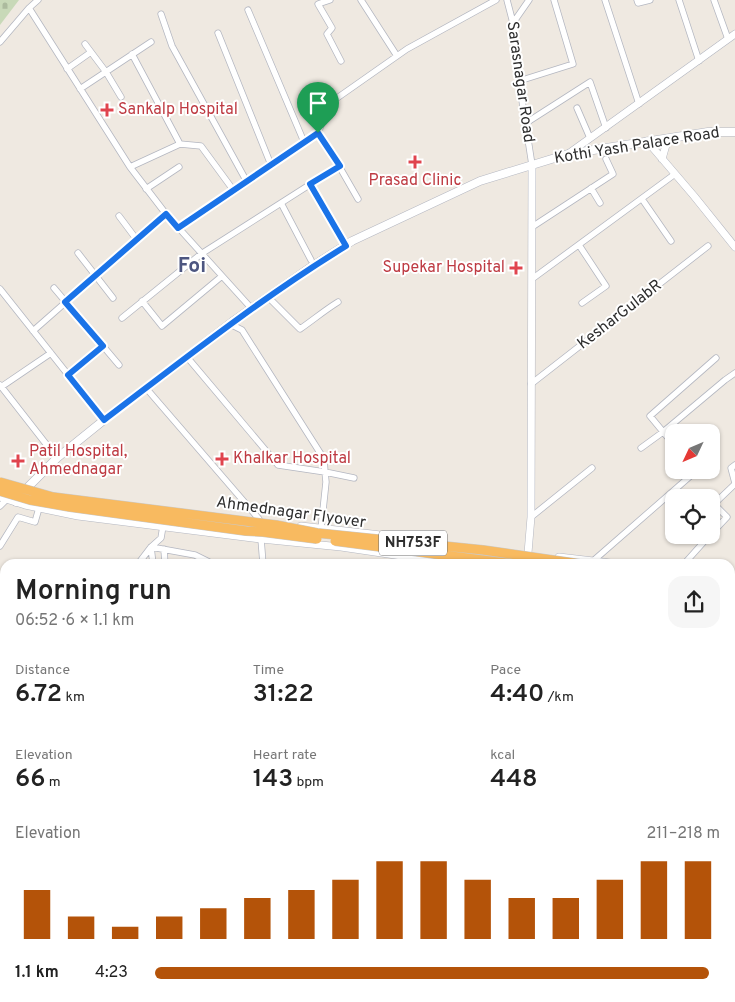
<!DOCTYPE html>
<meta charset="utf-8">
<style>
:root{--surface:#fff;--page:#f6f6f6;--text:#222;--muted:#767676;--accent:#b45309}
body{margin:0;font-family:Overpass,sans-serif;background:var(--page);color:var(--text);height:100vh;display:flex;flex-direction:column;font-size:19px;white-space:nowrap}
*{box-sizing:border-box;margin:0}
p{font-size:16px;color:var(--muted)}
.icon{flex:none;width:28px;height:28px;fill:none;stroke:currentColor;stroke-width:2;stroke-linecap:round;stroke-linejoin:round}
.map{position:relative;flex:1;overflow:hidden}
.drawer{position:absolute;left:0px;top:559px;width:735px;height:444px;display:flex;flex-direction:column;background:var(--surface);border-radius:15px 15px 0 0;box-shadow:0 1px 4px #0004}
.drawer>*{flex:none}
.needle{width:32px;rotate:226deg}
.controls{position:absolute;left:665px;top:424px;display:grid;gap:10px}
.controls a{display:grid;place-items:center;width:55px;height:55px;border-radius:10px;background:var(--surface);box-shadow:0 1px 4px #0004;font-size:25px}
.pin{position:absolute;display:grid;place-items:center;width:42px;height:42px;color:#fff;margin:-51px -21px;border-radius:50% 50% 50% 0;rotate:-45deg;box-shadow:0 0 5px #0007}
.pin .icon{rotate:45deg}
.round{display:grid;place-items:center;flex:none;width:52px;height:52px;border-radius:15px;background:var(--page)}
.summary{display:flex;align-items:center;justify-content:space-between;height:85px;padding:0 15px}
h1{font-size:28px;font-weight:600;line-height:38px}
.metrics{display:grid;grid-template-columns:repeat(3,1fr);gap:8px;height:85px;padding:5px 15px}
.metrics div{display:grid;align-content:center}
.metrics b{font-size:25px;font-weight:600}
.metrics small{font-size:14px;font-weight:400}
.metrics p{font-size:14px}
.chart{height:140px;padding:10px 15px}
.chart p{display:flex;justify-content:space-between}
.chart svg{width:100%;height:90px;margin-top:5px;stroke:var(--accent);stroke-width:6}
ul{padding:0 15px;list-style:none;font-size:16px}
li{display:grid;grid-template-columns:80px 60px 1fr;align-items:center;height:38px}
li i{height:12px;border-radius:6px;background:var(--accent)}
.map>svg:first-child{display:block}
.cemetery{fill:url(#cemetery-stones)}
.pitch{fill:#c9ec9a}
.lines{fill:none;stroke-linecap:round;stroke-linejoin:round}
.minor-casing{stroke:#b4b7c1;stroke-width:7}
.tertiary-casing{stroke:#b4b7c1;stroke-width:8}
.secondary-casing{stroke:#b4b7c1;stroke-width:9}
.trunk-casing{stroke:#c9c9c9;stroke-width:10}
.minor{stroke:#fff;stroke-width:5.5}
.tertiary{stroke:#fff;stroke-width:7}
.secondary{stroke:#fff;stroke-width:8}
.trunk{stroke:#f8ba60;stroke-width:9}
.trunk-bridge-casing{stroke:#c9c9c9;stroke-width:10;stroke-linecap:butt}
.trunk-bridge{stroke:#f8ba60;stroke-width:9}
.route-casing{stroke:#fff;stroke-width:10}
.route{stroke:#1a73e8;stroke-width:6}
.health-dot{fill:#e0444e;stroke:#fff;stroke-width:2}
.labels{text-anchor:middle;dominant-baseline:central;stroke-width:4;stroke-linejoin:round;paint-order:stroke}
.shield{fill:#fff;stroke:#6d6d6d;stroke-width:1}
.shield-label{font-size:15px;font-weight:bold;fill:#2e2e2e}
.street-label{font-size:16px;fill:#2e2e2e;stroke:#fff}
.health-label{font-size:16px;fill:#be3a42;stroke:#fff;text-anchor:start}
.district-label{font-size:21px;font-weight:bold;fill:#4d5680;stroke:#fff}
</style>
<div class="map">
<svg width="735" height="1002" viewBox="0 0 735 1002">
<defs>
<pattern id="cemetery-stones" width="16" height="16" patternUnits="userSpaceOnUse" patternTransform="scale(1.25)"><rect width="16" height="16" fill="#c8d9b8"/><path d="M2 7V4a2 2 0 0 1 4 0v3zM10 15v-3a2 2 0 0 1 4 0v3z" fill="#acbb9e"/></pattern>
</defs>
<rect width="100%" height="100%" fill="#efe9e1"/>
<!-- cemetery -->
<path class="cemetery" d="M0,0H19L0,25Z"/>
<!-- pitch -->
<path class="pitch" d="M735,695V734L730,730V701Z
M730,753L735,754V923L730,928Z"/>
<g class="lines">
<defs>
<path id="minor" d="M330,0L318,4L332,28L327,34L341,61
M361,0L397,56
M507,0L513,23L519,81L532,165
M605,0L639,104
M637,0L638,3L650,0
M679,0L699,61
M714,0L728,39
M29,8L130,167L166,214L252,309
M248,10L304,142
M161,14L172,46L247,182
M513,23L529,0
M218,33L271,165
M0,42L29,8L38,0
M85,44L106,72L121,97
M132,54L180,144
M67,69L91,52
M519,81L573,64L554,0
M80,89L151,42
M577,108L590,138
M526,123L590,82L606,128
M318,133L339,166L358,199
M130,167L180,144L201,146L234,191
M310,184L345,246
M591,188L600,203
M146,189L179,167
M642,199L671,241
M281,203L311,260
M119,216L137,240
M532,227L613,174L606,159
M178,228L318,133L330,103L407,49L496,0
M579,245L606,286L582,303
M78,253L113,298
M532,279L675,174
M54,288L119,365
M0,289L104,420
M268,297L300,329C313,320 325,310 338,302
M142,301L162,326L222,276
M122,318L201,254L339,166
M33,331L166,214
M187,357L278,465L325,472L324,459L242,330L230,324
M68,375L103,346
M531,384L708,246
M0,385L57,458
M1,387L51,353
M146,388L259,519
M674,445L650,416L716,358
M641,448L663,432L725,380L735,373
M735,465L731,468L735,483
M0,506L8,498
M531,517L592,468
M321,529L326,482L325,472L354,478
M711,534L727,517L714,504L735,484
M261,539L263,564
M0,546L18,517L35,522L39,508
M164,549L165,564
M593,561L695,472L694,470
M138,564L151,547L161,538L163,526
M153,564L151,547L195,555L213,564
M684,564L710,535
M0,791L5,784
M0,804L5,809
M0,836L5,830
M0,904L5,899
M0,977L5,980
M40,998L46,1002
M155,998L161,1002
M263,998L265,1002
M0,1001L1,1002
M63,1002L66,998
M221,1002L236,998
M337,1002L340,998
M420,1002L423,998"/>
<path id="tertiary" d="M647,141L694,196L735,247
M568,154L735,34
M662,159L668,138
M0,497L25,505L78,516L261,539L341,547L456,564
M301,526L425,540
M528,553L531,517L532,165
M559,557L619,564
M730,577L735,578
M730,596L735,597
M730,635L735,629
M0,706L5,708
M0,752L5,755
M375,998L380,1002
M646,998L649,1002
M438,1002L442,998"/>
<path id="secondary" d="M16,502L28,487L57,458L104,420L232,322L311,267L352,241L480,181L568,154L708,132H735"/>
<path id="trunk" d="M730,582L735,583
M730,591H735
M730,947L735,942
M677,1002L681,998"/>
</defs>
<!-- minor casing -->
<use href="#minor" class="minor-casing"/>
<!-- tertiary casing -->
<use href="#tertiary" class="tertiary-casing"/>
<!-- secondary casing -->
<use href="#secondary" class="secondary-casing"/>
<!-- trunk casing -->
<use href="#trunk" class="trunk-casing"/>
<!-- minor -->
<use href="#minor" class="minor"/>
<!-- tertiary -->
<use href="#tertiary" class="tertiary"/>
<!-- secondary -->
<use href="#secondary" class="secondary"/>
<!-- trunk -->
<use href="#trunk" class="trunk"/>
<defs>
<path id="trunk-bridge" d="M0,482L53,497L276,525L317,533L483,550L580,564
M0,491L30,500L70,507L246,531L263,532L317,539
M335,541L513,564"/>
</defs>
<!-- trunk-bridge casing -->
<use href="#trunk-bridge" class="trunk-bridge-casing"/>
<!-- trunk-bridge -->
<use href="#trunk-bridge" class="trunk-bridge"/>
</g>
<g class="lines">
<defs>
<path id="route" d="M318,133L340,166L310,184L346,246C261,298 183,360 104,420L68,375L103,346L65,302L166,214L178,228Z"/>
</defs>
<!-- route casing -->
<use href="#route" class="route-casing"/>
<!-- route -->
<use href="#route" class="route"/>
</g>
<!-- markers -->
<g class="health-dot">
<path d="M104.5 102.5h5v5h5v5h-5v5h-5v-5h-5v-5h5z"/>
<path d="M412.5 154.5h5v5h5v5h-5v5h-5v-5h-5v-5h5z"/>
<path d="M513.5 260.5h5v5h5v5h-5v5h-5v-5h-5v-5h5z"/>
<path d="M219.5 451.5h5v5h5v5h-5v5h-5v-5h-5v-5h5z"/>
<path d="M15.5 453.5h5v5h5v5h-5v5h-5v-5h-5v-5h5z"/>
</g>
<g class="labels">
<!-- shield labels -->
<rect class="shield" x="379" y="530.5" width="68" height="25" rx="4"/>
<g class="shield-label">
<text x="413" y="543">NH753F</text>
</g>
<!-- street labels -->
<g class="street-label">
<text transform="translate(520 82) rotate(82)">Sarasnagar Road</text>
<text transform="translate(637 146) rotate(-9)">Kothi Yash Palace Road</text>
<text transform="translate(620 315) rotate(-38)">KesharGulabR</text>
<text transform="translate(291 513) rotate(8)">Ahmednagar Flyover</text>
</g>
<!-- health labels -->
<g class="health-label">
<text x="118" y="110">Sankalp Hospital</text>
<text x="415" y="181" text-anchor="middle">Prasad Clinic</text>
<text x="505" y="268" text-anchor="end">Supekar Hospital</text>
<text x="29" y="452">Patil Hospital,<tspan x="29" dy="18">Ahmednagar</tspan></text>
<text x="233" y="459">Khalkar Hospital</text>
</g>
<!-- district labels -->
<g class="district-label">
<text x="192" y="266">Foi</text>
</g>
</g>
</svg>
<div class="controls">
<a><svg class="needle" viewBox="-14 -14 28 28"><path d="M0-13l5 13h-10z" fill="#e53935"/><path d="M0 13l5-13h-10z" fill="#767676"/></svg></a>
<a><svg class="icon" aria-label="locate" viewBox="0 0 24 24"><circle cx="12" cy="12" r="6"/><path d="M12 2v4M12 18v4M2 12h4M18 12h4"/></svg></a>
</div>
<div class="pin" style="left:318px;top:133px;background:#1e9e55"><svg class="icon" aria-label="arrive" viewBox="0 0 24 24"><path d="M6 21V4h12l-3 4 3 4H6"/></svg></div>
<section class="drawer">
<div class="summary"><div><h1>Morning run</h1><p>06:52 · 6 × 1.1 km</p></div><a class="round"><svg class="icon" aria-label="share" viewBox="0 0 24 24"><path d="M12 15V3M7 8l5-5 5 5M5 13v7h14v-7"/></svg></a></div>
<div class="metrics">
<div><p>Distance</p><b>6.72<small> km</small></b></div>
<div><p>Time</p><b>31:22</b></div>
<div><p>Pace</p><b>4:40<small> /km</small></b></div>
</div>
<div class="metrics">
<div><p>Elevation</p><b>66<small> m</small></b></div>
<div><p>Heart rate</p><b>143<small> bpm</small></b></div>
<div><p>kcal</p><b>448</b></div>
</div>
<div class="chart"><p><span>Elevation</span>211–218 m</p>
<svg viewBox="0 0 160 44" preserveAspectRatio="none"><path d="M5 44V20M15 44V33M25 44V38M35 44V33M45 44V29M55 44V24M65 44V20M75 44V15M85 44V6M95 44V6M105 44V15M115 44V24M125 44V24M135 44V15M145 44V6M155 44V6"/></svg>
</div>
<ul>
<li><b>1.1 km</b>4:23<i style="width:98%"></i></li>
</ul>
</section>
</div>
